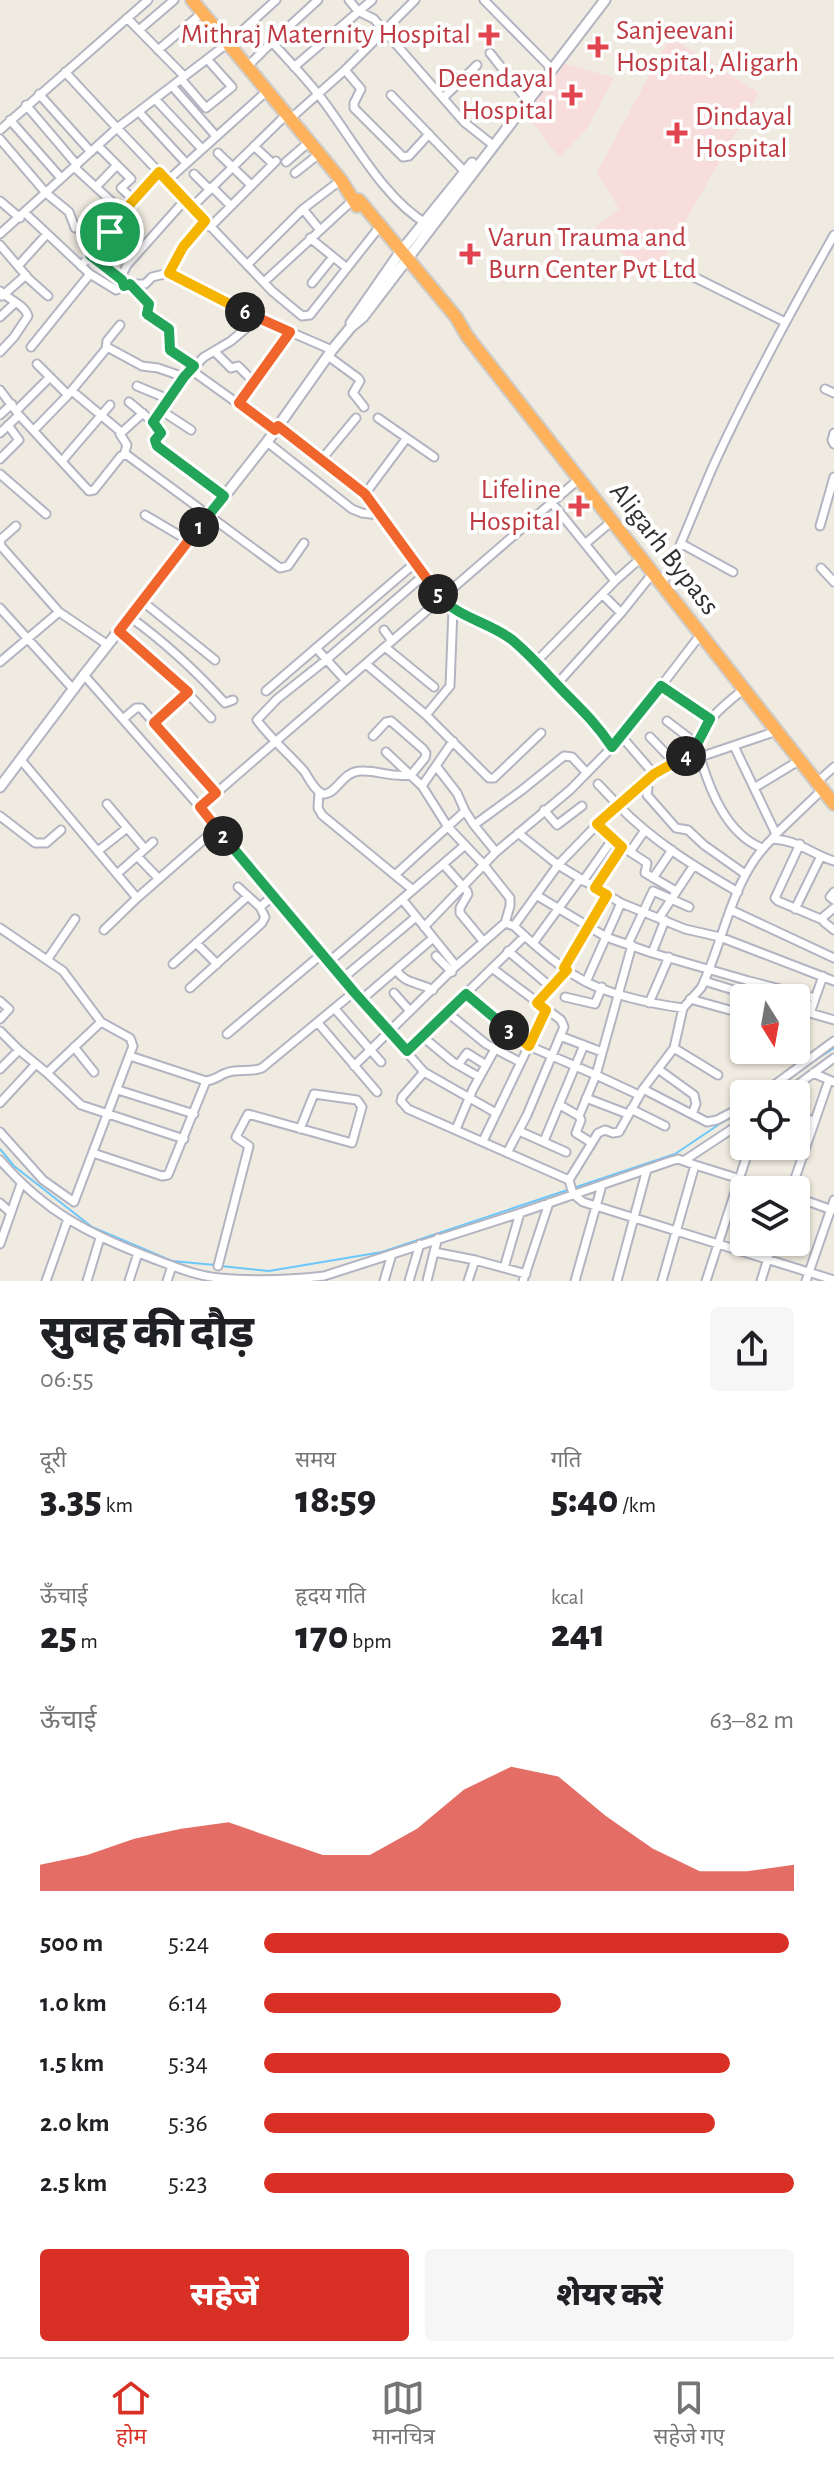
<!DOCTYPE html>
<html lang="hi">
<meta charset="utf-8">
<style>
:root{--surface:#fff;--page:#f6f6f6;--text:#202124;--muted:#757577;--line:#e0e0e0;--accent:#d93025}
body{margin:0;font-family:"Alegreya Sans","Noto Sans Devanagari",sans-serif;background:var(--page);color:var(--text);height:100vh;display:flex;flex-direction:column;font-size:30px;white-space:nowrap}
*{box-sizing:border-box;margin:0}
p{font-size:26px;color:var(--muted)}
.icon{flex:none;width:44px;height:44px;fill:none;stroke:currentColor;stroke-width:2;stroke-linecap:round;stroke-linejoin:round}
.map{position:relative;height:1281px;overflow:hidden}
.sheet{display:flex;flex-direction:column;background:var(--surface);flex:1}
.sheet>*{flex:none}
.needle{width:52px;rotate:169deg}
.fabs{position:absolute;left:730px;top:984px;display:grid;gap:16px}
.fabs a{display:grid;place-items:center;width:80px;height:80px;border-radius:8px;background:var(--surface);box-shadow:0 2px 6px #0004;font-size:40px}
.pin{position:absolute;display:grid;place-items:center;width:68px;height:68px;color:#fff;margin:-34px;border:4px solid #fff;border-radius:50%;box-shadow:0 2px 8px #0007}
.km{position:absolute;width:40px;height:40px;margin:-20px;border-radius:50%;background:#222;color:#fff;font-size:22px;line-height:40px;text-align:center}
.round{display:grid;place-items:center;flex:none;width:84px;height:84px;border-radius:8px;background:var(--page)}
.summary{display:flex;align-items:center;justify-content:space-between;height:136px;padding:0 40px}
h1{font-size:44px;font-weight:800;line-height:60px}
.stats{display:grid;grid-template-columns:repeat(3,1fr);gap:12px;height:136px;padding:8px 40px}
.stats div{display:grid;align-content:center}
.stats b{font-size:40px;font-weight:800}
.stats small{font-size:22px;font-weight:400}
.stats p{font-size:22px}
.chart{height:224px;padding:16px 40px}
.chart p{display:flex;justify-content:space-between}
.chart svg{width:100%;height:144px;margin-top:8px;fill:var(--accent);opacity:.7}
.cta{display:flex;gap:16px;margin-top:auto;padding:16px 40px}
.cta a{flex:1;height:92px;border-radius:8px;background:var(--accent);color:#fff;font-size:32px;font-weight:800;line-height:92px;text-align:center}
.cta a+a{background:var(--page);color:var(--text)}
ul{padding:0 40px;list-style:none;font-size:26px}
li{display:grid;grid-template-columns:128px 96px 1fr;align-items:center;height:60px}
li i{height:20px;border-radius:10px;background:var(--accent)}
.tab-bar{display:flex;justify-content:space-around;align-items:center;height:112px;border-top:2px solid var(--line);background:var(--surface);font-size:22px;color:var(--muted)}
.tab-bar a{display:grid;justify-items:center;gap:4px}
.tab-bar .on{color:var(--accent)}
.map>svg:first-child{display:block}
.medical{fill:#f7dedd}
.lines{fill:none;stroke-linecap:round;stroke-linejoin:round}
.stream{stroke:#6ac7fb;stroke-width:2}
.street-casing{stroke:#b3b4c2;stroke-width:11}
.secondary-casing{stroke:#b3b4c2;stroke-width:13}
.highway-casing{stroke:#cdcdcd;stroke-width:16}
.street{stroke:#fff;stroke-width:7}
.secondary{stroke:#fff;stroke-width:9}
.highway{stroke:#ffb25c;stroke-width:12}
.split-1-casing{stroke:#fff;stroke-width:16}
.split-2-casing{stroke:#fff;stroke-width:16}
.split-3-casing{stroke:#fff;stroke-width:16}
.split-4-casing{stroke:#fff;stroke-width:16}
.split-5-casing{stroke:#fff;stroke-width:16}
.split-6-casing{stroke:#fff;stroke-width:16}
.split-7-casing{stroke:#fff;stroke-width:16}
.split-1{stroke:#22a559;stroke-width:10}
.split-2{stroke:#f0652b;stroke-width:10}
.split-3{stroke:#22a559;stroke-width:10}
.split-4{stroke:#f5b400;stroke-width:10}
.split-5{stroke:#22a559;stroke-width:10}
.split-6{stroke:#f0652b;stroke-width:10}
.split-7{stroke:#f5b400;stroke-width:10}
.health-dot{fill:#e0444e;stroke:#fff;stroke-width:3}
.labels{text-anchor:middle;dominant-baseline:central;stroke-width:8;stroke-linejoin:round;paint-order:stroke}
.health-label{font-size:28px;fill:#be3a42;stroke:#fff;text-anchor:start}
.street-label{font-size:28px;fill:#2e2e2e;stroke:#fff}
</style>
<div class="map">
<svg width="834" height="1281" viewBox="0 0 834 1281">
<rect width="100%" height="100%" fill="#f0ebe0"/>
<!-- medical -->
<path class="medical" d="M670,37L759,93L656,272L644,270L593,229L619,209L597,172Z
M563,63L614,78L588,127L559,158L526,112Z"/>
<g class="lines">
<!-- stream -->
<path class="stream" d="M798,1071L834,1048
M0,1149L14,1166L92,1227L172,1261L215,1265
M221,1266L269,1271L382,1252L675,1154L733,1115"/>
<defs>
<path id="street" d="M349,0L358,11L374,19L464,122L493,145
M484,0L548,65
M127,18L184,76
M139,30L174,0
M272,42L318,0
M158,50L202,13
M490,53L524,96
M247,67L272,42C287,59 304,76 318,94C350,134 382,198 427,224
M294,67L372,0
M345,70L361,89L354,103V108L403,157L409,156L429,134
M65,72L117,128L232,40L276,0
M181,79L206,108L232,87L207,59
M172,86L216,136
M39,94L91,152
M391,95L468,175
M443,98L477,65
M155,99L202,149
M26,105L77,165
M139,112L186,163
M290,119L345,70L415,0
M10,120L61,178
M0,130L148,0
M0,139L46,193L69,212L75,228
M98,146L131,179L121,188L134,200
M254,146L273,164
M218,153L251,185
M286,162L309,142
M74,167L123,212
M295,173L319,154
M194,174L210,190
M167,181L267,91
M96,187L117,165
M212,187L231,206
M0,201L20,218
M192,207L286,115
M25,213L90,274L116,290L128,284H145L152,277L169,273L183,247L205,221
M210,227L276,161
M320,230L303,209L341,180
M0,234L117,128L272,291L302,316L310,315L377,230
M310,238L347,268
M0,245L29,279L48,296
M90,255L122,280
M247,265L303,209
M18,266L47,234
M81,266C108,235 132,203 159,172
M169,273L258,318L332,350
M694,277L785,322
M264,282L353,200
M312,283L333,257
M130,284L149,304L147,314L170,331V350L194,366
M124,286L122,275L127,265L185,200
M0,291C8,299 25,305 28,316L14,337L0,352
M2,296L26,275
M0,317L15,303
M31,347L90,274
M107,347L142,366L158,368L184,377L204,357L231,341L258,318
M214,351L231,368L238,366L254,382
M328,356L358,378L360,381L353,393L364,407
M37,364L68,395
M191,370L275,430
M137,386L168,399L184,377
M825,389L834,393
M0,390L19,415L89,491L94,490L121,456L127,455L280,568L288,566L304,543
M72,391L121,432
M129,402L153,422L162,411L191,430
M239,403L290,332
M16,411L50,377
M0,415L12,404
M378,418L434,457
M153,422L161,433L155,440L156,444L224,496
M278,426L365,494L406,439
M34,430L68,395L106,349L107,341L120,325
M0,433L19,415
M834,433L832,440L834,444
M267,442L352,509L362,513L379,515
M124,455L127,445L120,434L143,413
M0,459L19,440L8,425
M322,459L356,418
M62,461L110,405
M0,474L46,514
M365,494L442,599L460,614L494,628L510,638L586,712L612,747
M552,503L615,581
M145,515L189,541
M16,526L0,540L1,546L59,612L108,645
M820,526L834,477
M585,544L612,521
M682,544L733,572
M821,568L834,582
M662,585C682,544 697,502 715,462C751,384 792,309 834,235
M603,595L621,613
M142,601L215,660
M0,608L74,690
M130,617C166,643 195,670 225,703L233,700
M384,630L392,641
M119,631L173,678L211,718
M385,647L434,687
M316,648L346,681
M0,662L59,612
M536,662L615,581L641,558
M366,664L426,715L489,778H494L541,733
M84,675L200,807L354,992L424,1072L496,1113
M557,684L621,613L653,573
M661,686L710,719
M266,691L415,563
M426,715L450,686L453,609
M123,719L136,708H141L216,793
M667,721L697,744
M154,723L188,692
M373,736L386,722L391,721L423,749L426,753L425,758L411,775C389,778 379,770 361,771C343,771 337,793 325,794C316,794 309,778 304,771C289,754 270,738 257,720L277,699L326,660L423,576
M622,737L654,774
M734,746L776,834L772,839
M386,752L422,786L448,827L483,864L510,898V906L505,923L514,926C532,943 558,966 579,978C605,994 652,1004 683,1008
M696,752C699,724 723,706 744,689
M21,760L137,898
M673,761L697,753
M436,766L457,793L465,811
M643,782L648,788L647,795L676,828L688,830L704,845L745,874
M817,782L834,767
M598,784L617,804L654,774L673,761L650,737
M422,786L453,741
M754,788L800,760
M319,792L318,808L322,815L413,890
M107,804L145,849
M200,807L579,479
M544,810L557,825L582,806
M0,816L35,843H46L61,830
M597,824L612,840L647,863L645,873L676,891
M474,825L496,852
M518,833L558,865L621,903L685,929L720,937L834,981
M776,834L823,789
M800,844L775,898L778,901L823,920
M762,848C727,834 710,791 700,757L777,731
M98,851L127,828
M630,852L645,830
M137,856L159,879
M834,861C811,854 799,840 772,839C731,878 725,939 701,988L683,1008L674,1048L643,1089L619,1132L613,1133L605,1130L598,1133L569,1180L573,1194L583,1202L834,1280
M443,864L467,891L468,894L460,908V913L483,941
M117,874L153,842
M396,874L465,811L474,825L522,790L564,756L572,757L587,773
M653,878L672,850
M583,881L612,840
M238,887L260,907
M595,888L622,847
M834,892L830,897L834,900
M536,895L606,937L652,953L665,920
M402,899L456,966
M834,908L822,918L824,922L834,930
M795,909L821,856
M731,910L834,958
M659,918L694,865
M514,926L558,865L617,804C651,840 695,867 738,892
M424,927L496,852L570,790L622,737L701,634
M0,928L63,971L101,1022L130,1038L133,1046L74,1202L43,1180L0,1132
M104,930L137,898L217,828
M534,942L580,879
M196,943L217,964
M628,944L653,891L689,907
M508,951L552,988
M652,953L749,981L815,998
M436,956L452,972
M47,960L75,919
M330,961L464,846
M173,964L248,896
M492,968L561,1020L564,1027L527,1115L507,1153
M564,968L607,895
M396,970C407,985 416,981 433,990
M343,978L416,917
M704,981L760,998
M586,982L621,903
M190,988L262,923L265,917L260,907L274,895
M394,993L410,1011
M466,994L529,1046L596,1075L632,945
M565,997L595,1004L602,987
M690,999L744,1014
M361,1000L433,938
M0,1001L9,1009L0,1019
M537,1003L567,970
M649,1003L669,957
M335,1009L381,1062
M796,1009L834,1020
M448,1013L486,1044L520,1062
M810,1013L823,976
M318,1023L377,1092
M0,1031L19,1050L47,1073L101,1022
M227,1034L323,953
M560,1036L602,1052
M423,1037L453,1062L479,1077
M74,1047L94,1072
M674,1048L718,1075
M407,1051L525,936
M458,1065L467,1053L486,1065
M354,1066L456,966L505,923
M0,1069L19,1050
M658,1069L694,1095L696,1104L692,1114
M424,1072L402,1097L401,1101L408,1109L569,1180
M47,1073L81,1105L184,1139
M813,1073L834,1082
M206,1081C215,1080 218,1076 226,1073C237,1068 250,1073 262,1068L354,992
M643,1089L707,1122L717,1120L744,1106
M118,1090L194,1114
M762,1094L834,1041
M785,1094L834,1058
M586,1098L628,1114
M0,1103L36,1064
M560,1105L579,1116L581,1120L576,1133L592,1143
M631,1109L665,1126
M796,1115L814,1121
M579,1116L596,1075L639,1095
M456,1129L473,1089L495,1049
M519,1131L566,1152
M483,1141L546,1010
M544,1141L584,1045
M93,1153L162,1176L168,1175L206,1081L130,1056
M0,1160C45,1212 90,1235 154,1259C175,1267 197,1276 219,1278C253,1281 290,1280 324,1276L520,1213L671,1161L678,1159L695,1165
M685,1160L744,1121
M791,1190L829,1080
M796,1197L832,1210
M0,1203L10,1212
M438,1238L434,1252L475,1260L526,1274
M0,1244L21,1184
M218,1266L249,1146L236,1137L248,1114L352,1143L362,1107L357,1100L314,1094L300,1129
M504,1268L520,1213
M46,1281L68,1219
M87,1281L100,1238
M129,1281L138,1253
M167,1281L172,1266
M384,1281L392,1254
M409,1281L420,1244
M427,1281L434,1252
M468,1281L475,1260
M523,1281L549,1203
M575,1281L602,1185
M617,1281L647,1169
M662,1281L695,1165L775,1190
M706,1281L750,1146
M761,1281L773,1242
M806,1281L834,1200"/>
<path id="secondary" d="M351,323L401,251L472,163
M0,787L84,675L267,442L332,350L351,327L363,317L605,0"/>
<path id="highway" d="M192,0L341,180L357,206
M355,200H359L456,317L467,336L834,804"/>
</defs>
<!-- street casing -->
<use href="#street" class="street-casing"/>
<!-- secondary casing -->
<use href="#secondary" class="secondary-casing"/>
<!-- highway casing -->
<use href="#highway" class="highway-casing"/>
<!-- street -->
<use href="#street" class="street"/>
<!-- secondary -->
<use href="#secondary" class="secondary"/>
<!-- highway -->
<use href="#highway" class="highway"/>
</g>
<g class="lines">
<defs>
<path id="split-1" d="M110,232L90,255L122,280L124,286L130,284L149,304L147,314L169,329L170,350L194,366L184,377L153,422L161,433L155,440L157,446L224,496L199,527"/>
<path id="split-2" d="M199,527L119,631L188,692L154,723L216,793L200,807L223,836"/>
<path id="split-3" d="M223,836L354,992L407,1051L466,994L509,1030"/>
<path id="split-4" d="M509,1030L529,1046L546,1010L537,1003L567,970L564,968L607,895L595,888L622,847L597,824L654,774L686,756"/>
<path id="split-5" d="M438,594C457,618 487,621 511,639C532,656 549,677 568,696C585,713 598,726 612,747L661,686L710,719L697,744L696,752L686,756"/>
<path id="split-6" d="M245,312L290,332L239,403L275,430L278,426L365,494L438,594"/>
<path id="split-7" d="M110,232L123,212L159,172L205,221L183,247L169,273L245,312"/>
</defs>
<!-- split-1 casing -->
<use href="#split-1" class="split-1-casing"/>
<!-- split-2 casing -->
<use href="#split-2" class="split-2-casing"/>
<!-- split-3 casing -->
<use href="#split-3" class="split-3-casing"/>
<!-- split-4 casing -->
<use href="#split-4" class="split-4-casing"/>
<!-- split-5 casing -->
<use href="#split-5" class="split-5-casing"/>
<!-- split-6 casing -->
<use href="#split-6" class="split-6-casing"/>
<!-- split-7 casing -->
<use href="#split-7" class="split-7-casing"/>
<!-- split-1 -->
<use href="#split-1" class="split-1"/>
<!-- split-2 -->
<use href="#split-2" class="split-2"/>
<!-- split-3 -->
<use href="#split-3" class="split-3"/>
<!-- split-4 -->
<use href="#split-4" class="split-4"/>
<!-- split-5 -->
<use href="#split-5" class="split-5"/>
<!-- split-6 -->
<use href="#split-6" class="split-6"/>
<!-- split-7 -->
<use href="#split-7" class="split-7"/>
</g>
<!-- markers -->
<g class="health-dot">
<path d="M485 23h8v8h8v8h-8v8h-8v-8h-8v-8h8z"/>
<path d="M594 35h8v8h8v8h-8v8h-8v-8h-8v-8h8z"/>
<path d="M568 83h8v8h8v8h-8v8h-8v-8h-8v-8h8z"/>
<path d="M673 121h8v8h8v8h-8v8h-8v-8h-8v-8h8z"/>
<path d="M466 242h8v8h8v8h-8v8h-8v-8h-8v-8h8z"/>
<path d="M575 494h8v8h8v8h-8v8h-8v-8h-8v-8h8z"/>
</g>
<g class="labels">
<!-- health labels -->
<g class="health-label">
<text x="616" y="31">Sanjeevani<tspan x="616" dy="32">Hospital, Aligarh</tspan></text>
<text x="471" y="35" text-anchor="end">Mithraj Maternity Hospital</text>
<text x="554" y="79" text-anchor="end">Deendayal<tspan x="554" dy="32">Hospital</tspan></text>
<text x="695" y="117">Dindayal<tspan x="695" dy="32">Hospital</tspan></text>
<text x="488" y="238">Varun Trauma and<tspan x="488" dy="32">Burn Center Pvt Ltd</tspan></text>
<text x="561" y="490" text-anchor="end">Lifeline<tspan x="561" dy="32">Hospital</tspan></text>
</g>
<!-- street labels -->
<g class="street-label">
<text transform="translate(664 549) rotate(52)">Aligarh Bypass</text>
</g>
</g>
</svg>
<div class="fabs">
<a><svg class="needle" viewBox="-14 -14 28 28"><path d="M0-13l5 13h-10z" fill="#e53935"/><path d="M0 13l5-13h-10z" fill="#757577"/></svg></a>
<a><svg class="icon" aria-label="locate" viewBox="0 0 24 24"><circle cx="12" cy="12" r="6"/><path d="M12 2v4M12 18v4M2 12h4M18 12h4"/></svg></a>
<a><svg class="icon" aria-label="layers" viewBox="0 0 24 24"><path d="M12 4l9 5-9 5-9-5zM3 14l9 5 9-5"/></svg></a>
</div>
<div class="pin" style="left:110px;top:232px;background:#1e9e55"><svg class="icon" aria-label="arrive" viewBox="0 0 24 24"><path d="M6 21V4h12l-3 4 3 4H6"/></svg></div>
<b class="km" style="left:199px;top:527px">1</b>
<b class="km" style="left:223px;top:836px">2</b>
<b class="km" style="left:509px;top:1030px">3</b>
<b class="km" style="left:686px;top:756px">4</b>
<b class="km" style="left:438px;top:594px">5</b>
<b class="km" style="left:245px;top:312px">6</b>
</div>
<section class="sheet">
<div class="summary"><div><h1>सुबह की दौड़</h1><p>06:55</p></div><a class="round"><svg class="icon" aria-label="share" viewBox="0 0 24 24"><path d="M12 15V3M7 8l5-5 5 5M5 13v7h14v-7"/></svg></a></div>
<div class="stats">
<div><p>दूरी</p><b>3.35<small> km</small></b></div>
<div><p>समय</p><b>18:59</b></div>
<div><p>गति</p><b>5:40<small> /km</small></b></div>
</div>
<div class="stats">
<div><p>ऊँचाई</p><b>25<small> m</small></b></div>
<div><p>हृदय गति</p><b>170<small> bpm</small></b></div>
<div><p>kcal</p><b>241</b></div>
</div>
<div class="chart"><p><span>ऊँचाई</span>63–82 m</p>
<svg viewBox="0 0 160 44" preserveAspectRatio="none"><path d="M0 44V36L10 33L20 28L30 25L40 23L50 28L60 33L70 33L80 25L90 13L100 6L110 9L120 21L130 31L140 38L150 38L160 36V44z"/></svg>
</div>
<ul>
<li><b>500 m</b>5:24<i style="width:99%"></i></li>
<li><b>1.0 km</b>6:14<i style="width:56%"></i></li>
<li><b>1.5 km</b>5:34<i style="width:88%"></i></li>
<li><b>2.0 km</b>5:36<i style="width:85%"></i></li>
<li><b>2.5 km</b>5:23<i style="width:100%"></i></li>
</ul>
<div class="cta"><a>सहेजें</a><a>शेयर करें</a></div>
</section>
<nav class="tab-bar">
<a class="on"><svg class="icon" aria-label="home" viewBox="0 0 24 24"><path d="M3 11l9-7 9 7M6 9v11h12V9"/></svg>होम</a>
<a><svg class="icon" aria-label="map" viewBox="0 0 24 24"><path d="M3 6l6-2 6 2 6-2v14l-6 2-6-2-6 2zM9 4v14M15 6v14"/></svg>मानचित्र</a>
<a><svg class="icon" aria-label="saved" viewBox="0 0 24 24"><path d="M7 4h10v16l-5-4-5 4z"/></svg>सहेजे गए</a>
</nav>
